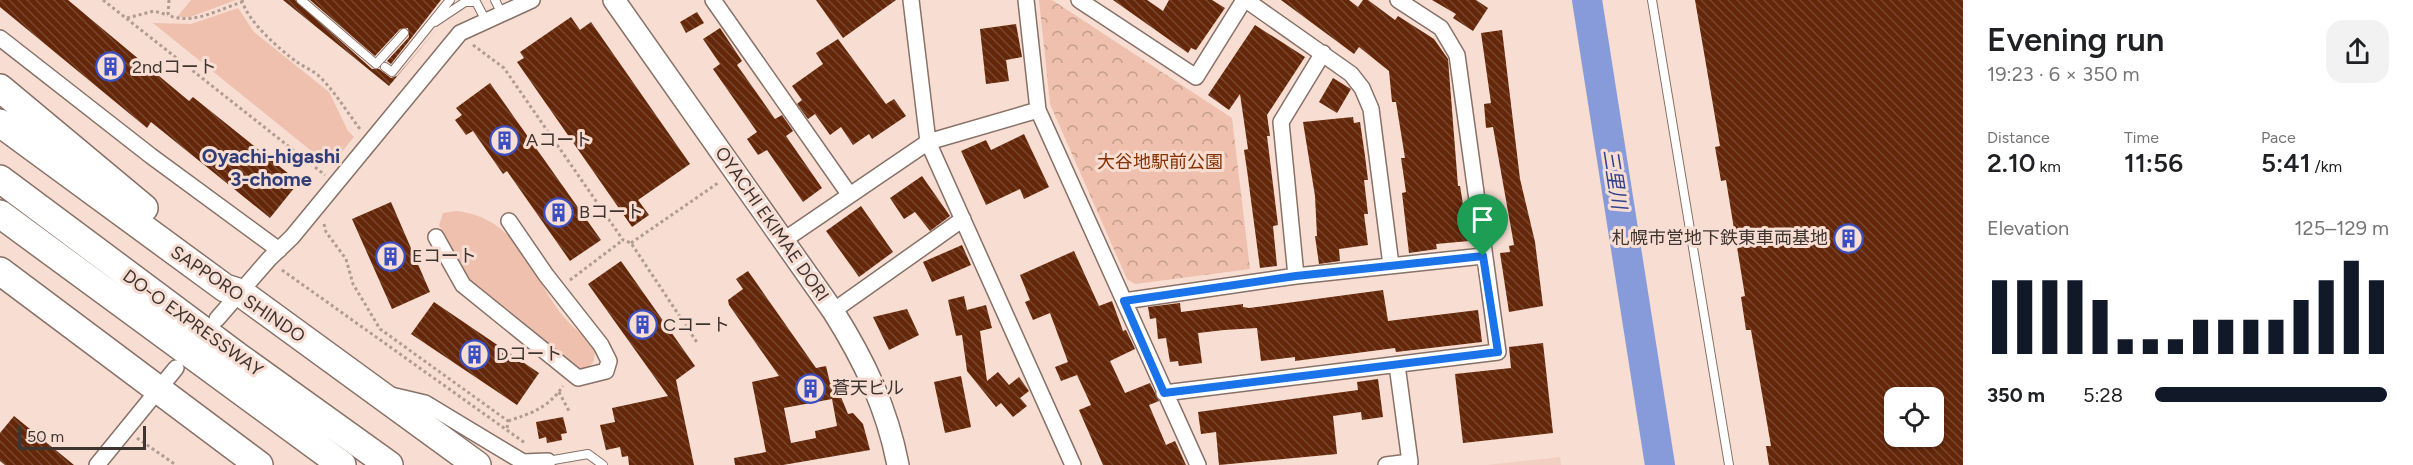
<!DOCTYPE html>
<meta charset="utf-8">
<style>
:root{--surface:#fff;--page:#f2f2f2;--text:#202124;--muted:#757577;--accent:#111827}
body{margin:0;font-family:Figtree,"Noto Sans JP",sans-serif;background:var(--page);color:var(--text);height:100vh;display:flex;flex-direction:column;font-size:22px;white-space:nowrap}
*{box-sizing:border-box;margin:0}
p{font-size:20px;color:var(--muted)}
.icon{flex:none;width:33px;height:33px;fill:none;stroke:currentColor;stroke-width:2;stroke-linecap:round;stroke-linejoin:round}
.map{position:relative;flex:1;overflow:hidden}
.panel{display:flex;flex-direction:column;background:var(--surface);width:450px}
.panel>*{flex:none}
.fabs{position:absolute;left:1884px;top:387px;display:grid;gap:12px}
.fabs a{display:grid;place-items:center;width:60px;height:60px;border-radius:12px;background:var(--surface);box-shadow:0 2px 4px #0004;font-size:30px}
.scale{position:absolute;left:18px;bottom:15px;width:128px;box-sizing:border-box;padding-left:6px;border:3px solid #3e3430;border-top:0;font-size:16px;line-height:21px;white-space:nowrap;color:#3e3430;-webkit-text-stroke:4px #f7ddd2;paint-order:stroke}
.pin{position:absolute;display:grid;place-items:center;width:51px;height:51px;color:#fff;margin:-62px -26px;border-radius:50% 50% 50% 0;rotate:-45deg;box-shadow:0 0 6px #0007}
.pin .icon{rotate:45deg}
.round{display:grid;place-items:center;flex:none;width:63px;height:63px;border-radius:18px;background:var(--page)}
.overview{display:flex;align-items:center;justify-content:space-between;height:102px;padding:0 24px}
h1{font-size:33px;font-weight:600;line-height:45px}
.figures{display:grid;grid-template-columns:repeat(3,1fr);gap:9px;height:102px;padding:6px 24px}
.figures div{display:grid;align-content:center}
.figures b{font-size:26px;font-weight:600}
.figures small{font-size:16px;font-weight:400}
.figures p{font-size:16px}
.chart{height:168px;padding:12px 24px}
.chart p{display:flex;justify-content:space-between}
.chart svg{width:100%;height:108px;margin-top:6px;stroke:var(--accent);stroke-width:6}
ul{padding:0 24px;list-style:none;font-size:20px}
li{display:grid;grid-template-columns:96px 72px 1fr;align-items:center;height:45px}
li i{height:15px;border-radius:8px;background:var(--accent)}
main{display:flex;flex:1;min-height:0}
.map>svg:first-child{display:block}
.built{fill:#f1cfc1}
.grass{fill:#eec0ad}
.park{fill:url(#park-crowns)}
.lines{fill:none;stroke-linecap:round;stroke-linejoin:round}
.river{stroke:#879bda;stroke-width:30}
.building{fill:url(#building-back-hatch);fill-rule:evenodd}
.lane-casing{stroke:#887167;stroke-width:10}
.street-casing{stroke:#887167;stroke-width:18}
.secondary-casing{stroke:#887167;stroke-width:24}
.highway-casing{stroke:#887167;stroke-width:30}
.path{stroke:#b09c93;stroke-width:3;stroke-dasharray:3 3;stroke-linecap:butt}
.lane{stroke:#fff;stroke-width:8}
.street{stroke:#fff;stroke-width:15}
.secondary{stroke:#fff;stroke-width:21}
.highway{stroke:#fff;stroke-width:27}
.route-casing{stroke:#fff;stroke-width:12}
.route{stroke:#1a73e8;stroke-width:8}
.labels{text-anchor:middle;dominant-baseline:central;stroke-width:6;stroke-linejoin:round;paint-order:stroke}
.poi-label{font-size:18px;fill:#3e3430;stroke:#f7ddd2;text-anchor:start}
.park-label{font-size:18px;fill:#853101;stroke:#f7ddd2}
.street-label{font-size:18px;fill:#3e3430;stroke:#f7ddd2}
.neighbourhood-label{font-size:20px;font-weight:bold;fill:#2f3e78;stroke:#f7ddd2}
.water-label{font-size:20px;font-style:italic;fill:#31428d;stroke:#f7ddd2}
</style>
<main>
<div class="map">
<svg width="1963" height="465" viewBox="0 0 1963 465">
<defs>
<pattern id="park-crowns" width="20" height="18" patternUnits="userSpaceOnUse" patternTransform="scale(1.5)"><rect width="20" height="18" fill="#eec0ad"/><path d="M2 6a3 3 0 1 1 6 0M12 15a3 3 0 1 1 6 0" fill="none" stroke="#c29d8d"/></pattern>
<pattern id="building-back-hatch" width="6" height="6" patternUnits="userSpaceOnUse" patternTransform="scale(1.5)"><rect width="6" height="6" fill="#642709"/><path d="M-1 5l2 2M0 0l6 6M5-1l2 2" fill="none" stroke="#77462e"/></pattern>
</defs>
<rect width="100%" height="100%" fill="#f7ddd2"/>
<!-- built -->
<path class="built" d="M1560,457L1561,465H1487Z"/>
<!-- grass -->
<path class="grass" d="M191,0H236L190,17H177Z
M238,8L254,32L329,92L348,131L354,137L330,166L153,23L191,24Z
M457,211C516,218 529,269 559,311C569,325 584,335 595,348L594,361L588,368L579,369L509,310L493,302L468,281L439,225L443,213Z"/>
<!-- park -->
<path class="park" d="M1039,0H1052L1232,118L1250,269L1135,284L1127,279L1050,104Z"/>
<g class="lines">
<!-- river -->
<path class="river" d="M1587,0L1660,465"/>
</g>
<!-- building -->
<path class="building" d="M0,0H68L189,101L193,97L299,182L270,218L151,122L147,128L0,7Z
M283,0H295L372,69H379L391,78L397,76L437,29L389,86Z
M310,0H441L391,64L387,61L409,37L408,28L400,29L375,56Z
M816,0H896L843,38Z
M1113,0H1147L1163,11L1169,0H1212L1225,8L1196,50L1191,48L1188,53Z
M1281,0H1349L1358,7L1363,0H1368L1395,20L1398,16L1434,39L1448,59L1458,186H1460L1469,241L1436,244L1437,249L1409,253L1402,193L1406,192L1401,158H1405L1396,102H1392L1389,71L1359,47L1354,54Z
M1432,0H1476L1488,8L1473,31L1453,18L1456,14Z
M1695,0H1963V465H1769L1766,446H1771L1751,330H1746L1741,297L1745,296L1726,180L1721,181L1715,147L1720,146ZM1894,398H1934V436H1894Z
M697,12L704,23L686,33L680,22Z
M571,17L580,30L591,22L690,164L638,200L649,215L632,227L517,62L524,58L520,52Z
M1016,24L1022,57L1006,60L1009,81L986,84L980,29Z
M1255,25L1305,57L1267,115L1270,136H1267L1278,225L1273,226L1277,266L1260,268L1247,170L1244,150L1248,149L1240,94L1229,110L1208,95Z
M720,28L742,61L737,65L775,119L782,115L793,131L786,136L822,188L803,202L767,150L758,155L747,139L757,132L713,69L720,64L703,39Z
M1502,30L1520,179L1535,242L1543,306L1509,312L1500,253L1510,252L1509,246L1514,245L1493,127L1486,128L1484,104L1491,103L1481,33Z
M838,39L886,104L894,99L906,116L872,139L869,134L853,145L841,127L830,135L815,114L808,119L797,104L802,100L792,86L823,64L816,53Z
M1333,78L1351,89L1337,113L1319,102Z
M490,83L601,240L570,261L507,171L503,174L473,131L466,135L455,120L462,115L456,108Z
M1353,117L1354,123L1360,122L1365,156L1368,180H1364L1368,214H1364L1368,245L1339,249L1340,261L1319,264L1315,236H1317L1315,196L1303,122Z
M1024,134L1049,187L1024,199L1020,189L986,205L961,151L986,140L991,150Z
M922,176L950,216L930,231L915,212L904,219L890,198Z
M391,202L430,292L392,309L352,219Z
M861,206L893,252L859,277L826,231Z
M962,245L971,265L932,282L923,262Z
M1074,251L1099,306L1112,301L1123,331L1126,330L1135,349L1110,361L1125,393L1150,383L1159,401L1149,405L1166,445L1175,441L1186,465H1103L1079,410L1091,405L1077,375L1061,381L1055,367L1068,362L1050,313L1033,320L1025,302L1030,300L1020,275Z
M621,261L695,366L676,380L694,465H629L628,456L622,457L620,447L606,450L600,425L615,422L612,408L668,396L588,284Z
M748,271L816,368L826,366L830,383L835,384L843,397H841L848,414L853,413L863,424L870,450L783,465H735L734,458L766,452L752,382L779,376L729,305L728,300L743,289L736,279ZM832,399L837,426L815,431L816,438L791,443L784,408Z
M1383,290L1388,321L1478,310L1482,342L1396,352L1395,348L1295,361V357L1261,361L1257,328L1224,330L1198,333L1202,363L1179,366L1178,361L1170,362L1166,338L1158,339L1156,318L1150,319L1148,307L1180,303L1181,312L1243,304V307L1249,308Z
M964,296L967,310L986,305L992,328L980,331L987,381L998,372L1009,385L1019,377L1029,391L1020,398L1027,406L1013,417L1001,403L996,407L967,371L962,335L956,336L948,300Z
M434,302L539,373L517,405L411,334Z
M907,309L919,335L889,350L873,317Z
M1543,343L1553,433L1463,443L1455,374L1511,368L1509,347Z
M961,376L971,427L945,433L934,382Z
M1378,379L1383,417L1362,420L1361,412L1333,416L1337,454L1219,465L1216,432L1201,434L1198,412L1358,390L1357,382Z
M14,416L74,465H5L0,461V433Z
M563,417L567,433L561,434L562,440L547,443L546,437L539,439L536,422Z"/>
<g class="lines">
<defs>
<path id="lane" d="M301,0L376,64L404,33
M495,0L502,14
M1652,0L1729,465
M435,22L465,2H476L486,21
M385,67L392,72L450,0
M548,461L588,454L603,465"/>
<path id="street" d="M713,0L849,194
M911,0L928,142L1073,465
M1026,0L1038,110L1198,465
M1079,0L1196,77L1244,0
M1246,0L1351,74L1362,88L1371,109L1391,265
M0,38L151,156L279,250
M436,237L463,285L578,378L606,371L609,361L601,345L546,275L509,221
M784,240L928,142L1038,110
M1296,276L1281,122L1323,53
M1124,301L1296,276L1483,256
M833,311L963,219
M217,319L269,259L292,237L460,33L532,0
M1164,393L1498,352L1457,55L1441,28L1398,0
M391,395L425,403L523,462L548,461
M97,465L176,368
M1386,465L1410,462L1397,365"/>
<path id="secondary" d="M614,0L833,311C864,360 887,408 898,465"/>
<path id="highway" d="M0,88L144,208
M0,123L225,288L241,293L477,465
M0,179L240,358L389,465
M0,214L342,465
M0,271L259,465"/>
</defs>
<!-- lane casing -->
<use href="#lane" class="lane-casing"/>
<!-- street casing -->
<use href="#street" class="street-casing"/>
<!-- secondary casing -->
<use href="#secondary" class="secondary-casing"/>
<!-- highway casing -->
<use href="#highway" class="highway-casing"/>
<!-- path -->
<path class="path" d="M103,0L325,175
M169,0L168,15C191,26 220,9 242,2
M242,0C247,21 280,50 297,62C304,67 314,71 320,77C336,93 347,112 360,129
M127,18L154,11L168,15
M473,45L504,68L623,240L631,243L698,344
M324,224L326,232L346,259L353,284L380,329L508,421L507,429
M631,243L718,183
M282,270L525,443
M570,280L623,240
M559,392L570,413
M508,421C532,413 548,408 563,386
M137,438L176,465"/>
<!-- lane -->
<use href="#lane" class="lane"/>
<!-- street -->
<use href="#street" class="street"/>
<!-- secondary -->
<use href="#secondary" class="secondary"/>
<!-- highway -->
<use href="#highway" class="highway"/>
</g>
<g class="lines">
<defs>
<path id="route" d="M1483,256L1498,352L1164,393L1124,301L1296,276Z"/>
</defs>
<!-- route casing -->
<use href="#route" class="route-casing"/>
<!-- route -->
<use href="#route" class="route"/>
</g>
<!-- icons -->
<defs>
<symbol id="building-ring" viewBox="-11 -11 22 22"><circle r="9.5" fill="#f7ddd2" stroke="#3b4fc2" stroke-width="1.5"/><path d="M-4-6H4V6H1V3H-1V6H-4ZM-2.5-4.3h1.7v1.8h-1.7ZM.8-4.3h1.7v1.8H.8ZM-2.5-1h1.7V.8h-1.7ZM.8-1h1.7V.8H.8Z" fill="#3b4fc2"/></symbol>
</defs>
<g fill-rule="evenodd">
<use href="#building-ring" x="94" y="50" width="33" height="33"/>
<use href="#building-ring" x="488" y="124" width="33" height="33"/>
<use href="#building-ring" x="542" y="196" width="33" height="33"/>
<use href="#building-ring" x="1832" y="222" width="33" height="33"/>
<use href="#building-ring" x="374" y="240" width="33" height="33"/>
<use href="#building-ring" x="626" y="308" width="33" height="33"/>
<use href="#building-ring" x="458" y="338" width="33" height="33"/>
<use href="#building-ring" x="794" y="372" width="33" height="33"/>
</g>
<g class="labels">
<!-- poi labels -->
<g class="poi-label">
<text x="132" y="67">2ndコート</text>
<text x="526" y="140">Aコート</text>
<text x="579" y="212">Bコート</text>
<text x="1828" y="238" text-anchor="end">札幌市営地下鉄東車両基地</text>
<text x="412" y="256">Eコート</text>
<text x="663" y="325">Cコート</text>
<text x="496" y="354">Dコート</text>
<text x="832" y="388">蒼天ビル</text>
</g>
<!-- park labels -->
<g class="park-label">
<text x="1160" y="162">大谷地駅前公園</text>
</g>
<!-- street labels -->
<g class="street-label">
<text transform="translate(772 224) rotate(55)">OYACHI EKIMAE DORI</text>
<text transform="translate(238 294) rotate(34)">SAPPORO SHINDO</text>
<text transform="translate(193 323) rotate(36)">DO-O EXPRESSWAY</text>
</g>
<!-- neighbourhood labels -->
<g class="neighbourhood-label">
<text x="271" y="156">Oyachi-higashi<tspan x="271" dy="23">3-chome</tspan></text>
</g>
<!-- water labels -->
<g class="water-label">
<text transform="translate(1615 179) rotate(81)">三里川</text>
</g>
</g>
</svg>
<div class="fabs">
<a><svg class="icon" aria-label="locate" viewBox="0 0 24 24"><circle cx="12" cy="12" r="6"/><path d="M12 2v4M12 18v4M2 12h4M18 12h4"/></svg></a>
</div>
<div class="scale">50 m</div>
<div class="pin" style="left:1483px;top:256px;background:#1e9e55"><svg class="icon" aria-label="arrive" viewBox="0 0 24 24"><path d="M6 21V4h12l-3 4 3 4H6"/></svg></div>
</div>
<section class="panel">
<div class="overview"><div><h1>Evening run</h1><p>19:23 · 6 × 350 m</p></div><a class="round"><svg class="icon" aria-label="share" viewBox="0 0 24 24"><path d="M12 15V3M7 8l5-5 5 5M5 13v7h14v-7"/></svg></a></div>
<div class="figures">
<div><p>Distance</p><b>2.10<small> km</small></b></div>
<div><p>Time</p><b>11:56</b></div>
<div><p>Pace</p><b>5:41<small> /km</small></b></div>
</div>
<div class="chart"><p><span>Elevation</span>125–129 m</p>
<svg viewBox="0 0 160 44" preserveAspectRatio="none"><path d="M5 44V14M15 44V14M25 44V14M35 44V14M45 44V22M55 44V38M65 44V38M75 44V38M85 44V30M95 44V30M105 44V30M115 44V30M125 44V22M135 44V14M145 44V6M155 44V14"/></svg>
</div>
<ul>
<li><b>350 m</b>5:28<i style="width:99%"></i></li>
</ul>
</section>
</main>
